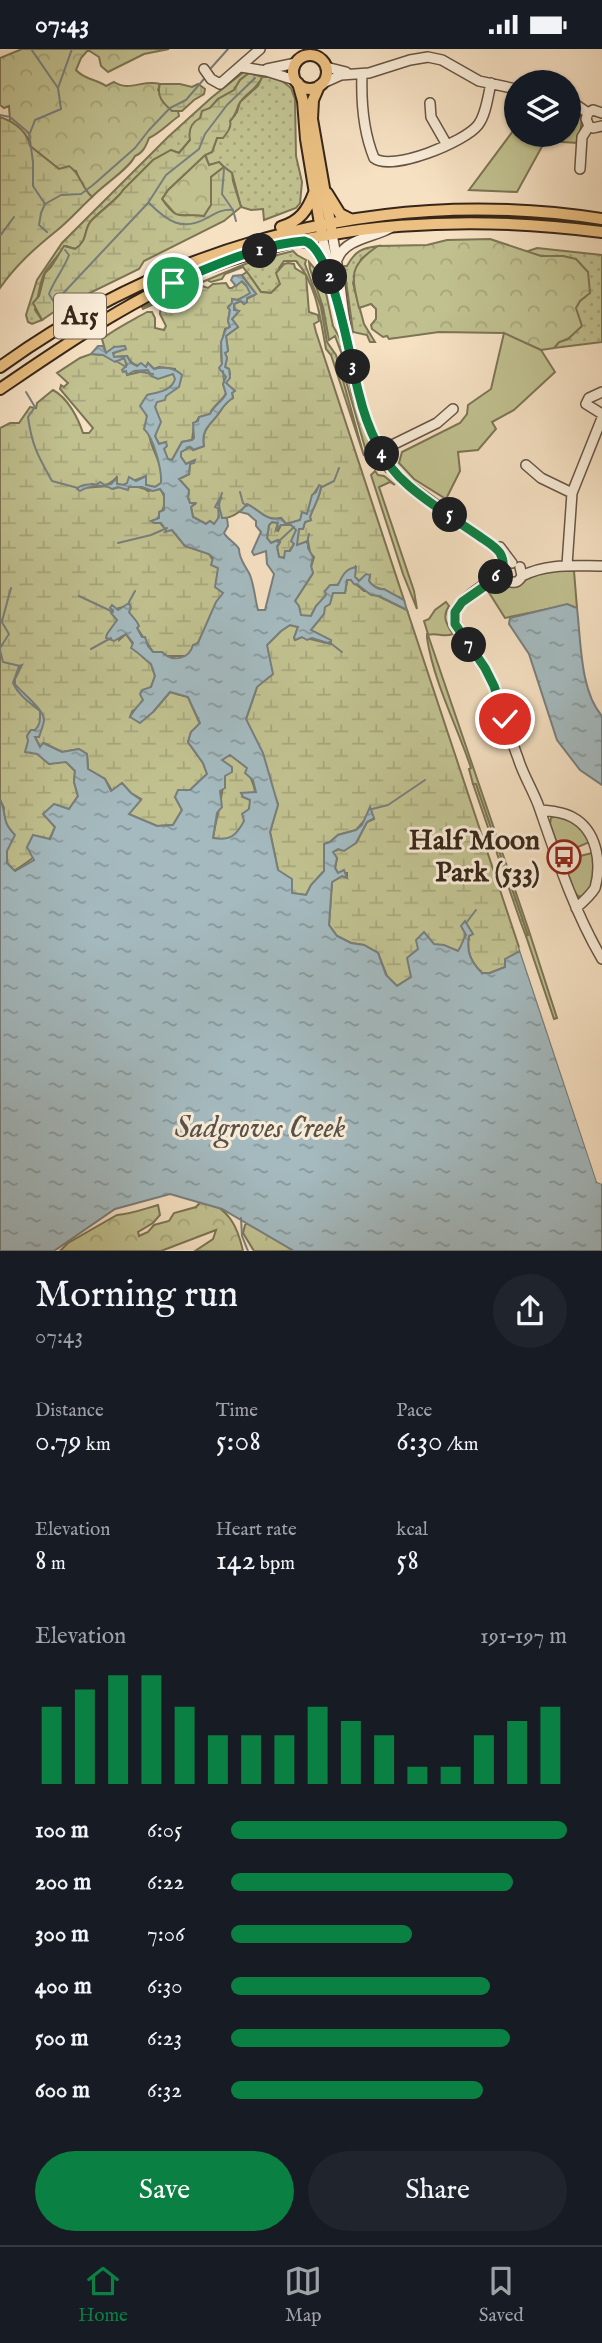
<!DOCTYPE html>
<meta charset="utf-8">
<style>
:root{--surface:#171b24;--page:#20242c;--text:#f1f3f6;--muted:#9ea1a6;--line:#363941;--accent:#0b8043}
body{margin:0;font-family:"IM FELL English",serif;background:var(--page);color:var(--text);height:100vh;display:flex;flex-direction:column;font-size:26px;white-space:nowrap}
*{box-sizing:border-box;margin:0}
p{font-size:23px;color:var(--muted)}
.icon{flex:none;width:38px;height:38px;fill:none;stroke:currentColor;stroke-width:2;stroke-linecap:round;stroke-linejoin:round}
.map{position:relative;height:1202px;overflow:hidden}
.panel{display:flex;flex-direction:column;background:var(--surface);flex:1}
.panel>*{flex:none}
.controls{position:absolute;left:504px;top:21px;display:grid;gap:14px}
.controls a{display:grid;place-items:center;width:77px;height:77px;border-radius:50%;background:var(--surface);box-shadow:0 2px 5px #0004;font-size:35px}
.pin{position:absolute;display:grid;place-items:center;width:60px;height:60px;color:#fff;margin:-30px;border:4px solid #fff;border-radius:50%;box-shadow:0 2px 7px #0007}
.km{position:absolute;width:35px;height:35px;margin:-18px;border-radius:50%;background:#222;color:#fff;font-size:19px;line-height:35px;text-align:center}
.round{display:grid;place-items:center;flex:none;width:74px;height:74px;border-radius:37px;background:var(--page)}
.head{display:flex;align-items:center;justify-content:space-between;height:119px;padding:0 35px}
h1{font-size:38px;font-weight:600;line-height:52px}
.figures{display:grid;grid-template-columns:repeat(3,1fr);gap:10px;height:119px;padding:7px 35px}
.figures div{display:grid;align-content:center}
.figures b{font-size:30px;font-weight:600}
.figures small{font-size:19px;font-weight:400}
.figures p{font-size:19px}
.chart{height:196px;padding:14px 35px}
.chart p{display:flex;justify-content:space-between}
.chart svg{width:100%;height:126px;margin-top:7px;stroke:var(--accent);stroke-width:6}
.cta{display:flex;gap:14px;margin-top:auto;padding:14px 35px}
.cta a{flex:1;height:80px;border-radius:42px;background:var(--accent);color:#fff;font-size:28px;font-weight:600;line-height:80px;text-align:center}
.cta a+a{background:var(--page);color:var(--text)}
ul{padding:0 35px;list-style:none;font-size:23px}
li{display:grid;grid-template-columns:112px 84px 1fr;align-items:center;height:52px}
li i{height:18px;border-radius:9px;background:var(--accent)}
.status{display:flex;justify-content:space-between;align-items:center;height:49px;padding:0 35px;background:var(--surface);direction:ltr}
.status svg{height:19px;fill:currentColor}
.menu{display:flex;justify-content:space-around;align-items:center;height:98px;border-top:2px solid var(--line);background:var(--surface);font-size:19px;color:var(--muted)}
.menu a{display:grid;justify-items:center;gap:4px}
.menu .selected{color:var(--accent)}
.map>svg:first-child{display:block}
.grass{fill:url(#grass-dots);stroke:#7c7454;stroke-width:2}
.forest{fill:url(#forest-crowns);stroke:#7c7454;stroke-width:2}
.wetland{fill:url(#wetland-marsh);stroke:#7c7454;stroke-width:2}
.green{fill:#c1c190;stroke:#7c7454;stroke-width:2}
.water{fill:url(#water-ripples);stroke:#787f7d;stroke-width:2;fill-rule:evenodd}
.pier{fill:#f6e1c3}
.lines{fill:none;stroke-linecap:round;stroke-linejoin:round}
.stream{stroke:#787f7d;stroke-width:2}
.minor-casing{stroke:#675544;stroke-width:12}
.major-casing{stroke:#372619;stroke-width:14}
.minor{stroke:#f9ecd8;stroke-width:9}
.major{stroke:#ebc082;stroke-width:10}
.route-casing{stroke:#fff;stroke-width:14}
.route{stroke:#0b8043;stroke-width:9}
.labels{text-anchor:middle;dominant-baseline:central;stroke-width:6;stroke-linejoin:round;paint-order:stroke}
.shield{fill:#f9ecd8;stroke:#716152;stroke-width:2}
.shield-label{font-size:26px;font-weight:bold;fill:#372619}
.poi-label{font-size:28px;font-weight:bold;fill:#372619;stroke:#f9ecd8;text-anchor:end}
.water-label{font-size:30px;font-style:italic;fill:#58524b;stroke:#f9ecd8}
</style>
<div class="status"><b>07:43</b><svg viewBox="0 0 49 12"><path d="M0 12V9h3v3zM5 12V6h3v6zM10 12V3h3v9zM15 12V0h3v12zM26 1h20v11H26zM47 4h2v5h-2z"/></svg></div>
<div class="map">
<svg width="602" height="1202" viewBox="0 0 602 1202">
<defs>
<pattern id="grass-dots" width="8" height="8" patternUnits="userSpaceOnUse" patternTransform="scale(1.75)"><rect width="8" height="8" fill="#c1c190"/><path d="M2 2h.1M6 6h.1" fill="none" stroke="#a6a67c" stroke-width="1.8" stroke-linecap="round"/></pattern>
<pattern id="forest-crowns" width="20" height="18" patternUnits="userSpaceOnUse" patternTransform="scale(1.75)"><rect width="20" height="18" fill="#c1c190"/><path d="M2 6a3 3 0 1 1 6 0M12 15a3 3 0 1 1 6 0" fill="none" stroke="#a6a67c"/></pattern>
<pattern id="wetland-marsh" width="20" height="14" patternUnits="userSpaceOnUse" patternTransform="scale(1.75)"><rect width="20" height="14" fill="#c1c190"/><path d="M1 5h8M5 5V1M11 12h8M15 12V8" fill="none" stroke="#a6a67c"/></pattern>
<pattern id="water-ripples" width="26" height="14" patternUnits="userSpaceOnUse" patternTransform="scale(1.75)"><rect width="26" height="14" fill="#a4babf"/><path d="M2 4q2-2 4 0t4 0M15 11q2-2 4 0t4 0" fill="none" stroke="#86979a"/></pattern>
</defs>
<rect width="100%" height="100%" fill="#f6e1c3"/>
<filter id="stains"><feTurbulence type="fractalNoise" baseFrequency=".00286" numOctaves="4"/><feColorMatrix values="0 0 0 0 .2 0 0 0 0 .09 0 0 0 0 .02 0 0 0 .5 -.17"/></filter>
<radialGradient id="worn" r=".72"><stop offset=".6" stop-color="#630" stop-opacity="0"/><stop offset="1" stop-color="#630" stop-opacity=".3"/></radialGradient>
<!-- grass -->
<path class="grass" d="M245,22L249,24L240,31L234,41L218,50L200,70L190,91L179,104L171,101L153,111L123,141C120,148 98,164 91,172C83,181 89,191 75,200L66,197C59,205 49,216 44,225C39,236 38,250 35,261L42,271L32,275L28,273L26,266L37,231L62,194L168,88L211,49Z
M262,28H273L282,32L291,39L295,50L296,107L302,133L300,154L296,159L264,171L263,160L251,161L241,158L232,124L219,114L209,116L205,106L212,103L217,89L237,63L240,53L258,37Z
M378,197L361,210L353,234L364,275L375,293H370L367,286L353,283L344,217H347C355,202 362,199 378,197Z
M537,199L602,206V293L554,299L559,293L568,290L578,279L575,259L588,231V223L563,207H541L525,203Z
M293,202L297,206L306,211L305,215L321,258L327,293L336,306L364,407L331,306L326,300C320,269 317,236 296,212H284L279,219L280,235L271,244L261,243L243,218L225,225L222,230L211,233L207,231L143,260L142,258L250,213Z
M309,213L315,220H319L322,225L333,277L342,293L352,345L371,398L387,422L386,423L366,402L341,315L344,311L335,287L329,291L323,258L310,220Z
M476,734L528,886L526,887L521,874L473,735Z"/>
<!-- forest -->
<path class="forest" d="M22,0H169L144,5L108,23L101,17L99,8L88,1L81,9L76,21C85,31 96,30 106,37L114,33C129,43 144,30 160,35L158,41L178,62L179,67C169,74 160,84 149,89C146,97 143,104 135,107C129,120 103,136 92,148L83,140L76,122L59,120L30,97L28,89L10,72L9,57L4,59L0,56V9Z
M205,106L209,116L219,113L224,118L211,128V156L204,167L176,166L162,150L168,141Z
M490,190L541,207H563L576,210L588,223L590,244L580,252L576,259L582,277L568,290L559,293L554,299L541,301L503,284L439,283L389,290L387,287L383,288L372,280L371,276L376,270V260L371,255L359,259C351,226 349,216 378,197L427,196L447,191Z
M204,1149C229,1162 237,1175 243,1202H195L213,1190L216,1181L161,1202H60L68,1194L117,1166C131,1165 144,1160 158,1156L160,1166L153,1174L138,1183L139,1187L148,1183L154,1176L169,1172L174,1164L196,1158Z
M257,1167L319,1202H254L243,1184L245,1176Z"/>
<!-- wetland -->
<path class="wetland" d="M249,24L262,28C257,41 244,45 239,55C236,62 236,66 230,72C232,78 227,84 223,89H217L212,103L205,106L168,141L162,150C179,175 181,163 204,167L211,156V128L224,118L232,124L233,132L241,158L224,172L144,212L139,220L61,258L42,271L33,254L39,247L45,224L51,218L64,197L75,200C89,191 83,181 91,172C98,164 120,148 123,141L153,111L171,101L179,104L190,91C188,81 191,74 200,69L202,62L210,59L218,50L234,41L240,31Z
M160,35H180L192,38L198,35L205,40L204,45L194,51L182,62H172C163,54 156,47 160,35Z
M0,68C14,73 27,82 30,97L59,120L69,117C81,125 81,138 92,148C79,160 68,173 55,183C34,200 16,216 0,239Z
M288,214L294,215L295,219L306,226L309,263L318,266L319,272L314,275L316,283L404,551L395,548L384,540C379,541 372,537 369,532L370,526L360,532L355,528V518L316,557L311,567H301L295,552L313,524L311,518L314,508L310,504L308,492L296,497L299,480H303L305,473L311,471L310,468C313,458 321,446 321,437H319L313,446L307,466L302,464L301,471L286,475L281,469C266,473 260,461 247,456C241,462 231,470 222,469L219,463L218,472L214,475L210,472L206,475L193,468L191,458L195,455L190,454L188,449L189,441L179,430L189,425L190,415L195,411L186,415L181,408V403L190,398L193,401L204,397C201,384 208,377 216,368C223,360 223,354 233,349L232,344L234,342L226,334L230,325L229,320L225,318L227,309L225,304L228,302L226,287L238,278L232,270L239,262L235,261L234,255L241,252L244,255L247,253V250L256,245L242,226L247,223L261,243L271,244L280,235L276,224L284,215Z
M241,232L250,240L251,245L237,251L232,250V254L228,258L230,261L228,272L230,278L225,280C221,295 219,314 226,328L223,335L226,344C222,353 212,357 210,365L199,368L194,377L192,391L182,393L172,411L167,410L164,400L166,393L159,395L155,387L160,373L155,358L156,353L177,338L175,320L159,318L154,320L148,314L146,318C137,318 132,316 127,307L114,308L113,305L125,297L114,299L106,304L102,290C116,279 131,272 147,263H152L155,269V279L164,281L166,277L160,265L161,255C175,253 184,242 198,244L202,237L208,239L213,235L226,234L229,239H232Z
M91,305L103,306L119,311L123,309L126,311L127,326L148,321L151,324L174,325L176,330C172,339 160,346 151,345L145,362C149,370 148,381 150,390C154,406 164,417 161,434L155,438L146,436V427L123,436L116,435V429C110,436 101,438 92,435L83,439L108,437L113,440C121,437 141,436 148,442L160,440C168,449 164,462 157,470L166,481H172L185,497L209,505L218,519L224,544C208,562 206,590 187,607H166L162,603H153L123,558L113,561L117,571L119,591L126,585L137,601L151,615L155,627C152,637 145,651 138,658C130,666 134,657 130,668L153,663L170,643L188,648L200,675L191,683L188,693L203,714L207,725L190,741L175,748L182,761L173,776L157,777L128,765L141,750L131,744L122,734L112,742L105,730L88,720L87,705L79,700L62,703L44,694L40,698L35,688V681H31L27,687C30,699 40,707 49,715L66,712L75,722L74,733L78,747L69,760L44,765L55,778C45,803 35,808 14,822L7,814L5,778L2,768L4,759L0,751V379L10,374H19L30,358L36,359L37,354L53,341C68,349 78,369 83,384H89L93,379L60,340L61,336L64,338L68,334L57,324L80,309Z
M272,473L278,474L276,481L278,482L281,476H292L297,481L294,495L285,509L279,508L277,498L280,493L278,491L271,494L267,489L269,476Z
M347,531H351L364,542H368L407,561L597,1133L505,918L490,924H482C471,913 466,903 469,887L465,881C467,889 463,896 458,902C440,895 437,895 418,900L411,928L397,937L387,927L378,904L364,896L351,894L337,887L329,876L332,833L342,827L347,828V824H338L335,819L337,809L332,803L356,794L367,773L374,770L371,764L356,781L338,786L330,793L324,795V822L311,836L306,846L292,844L278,821L270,783L278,755L246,670L257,638L267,596L281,582L290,576L298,578L294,589L295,591L302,588L331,595L310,581L333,544H345Z
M230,705L247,719L256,743L243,748L251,751C249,763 243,785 230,790C225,791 218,790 213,789C217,762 227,738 222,711Z"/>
<!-- green -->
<path class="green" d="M569,55C589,71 580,73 578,94L545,92L517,143L469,141L516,78V86H569Z
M504,284L541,301L555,323L514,361L492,373L496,380L478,401L458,403L460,422L446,450L414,430L399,414L402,403L460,374L467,365L468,356L491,340Z
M375,422L378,426L384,427L395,436L390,433L379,438L414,542L417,560L403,525L371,426Z
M558,521L574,522L577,559L567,556L505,569L488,542L495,538L519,537L533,524Z
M446,553L449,557C442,567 446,575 453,585C443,589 437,583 428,586L528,879L557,969L554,970L526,887L528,886L476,735H473L469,720L471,719C457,677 434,634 427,589V585H428L424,572L429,570L435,561Z
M557,766L573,772L592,792L573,800L576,808L596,803C597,819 596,837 582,848L578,847L574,842L550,775L551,769Z"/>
<!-- water -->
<path class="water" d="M241,226L256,245L247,249V253L244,255L241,252L234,255V261L239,262L232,270L238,278L226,287L228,302L225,304L227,309L225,318L229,320L230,329L226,334L235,342L232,344L233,349C224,354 223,359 216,368C208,377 201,383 204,397L193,401L190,398L181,403V408L186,415L195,411L194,414L190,415L189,425L179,430L189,441L188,449L190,454H195L191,458L193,468L206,475L210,472L214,475L219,468L218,459L215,458L220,449L222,448C216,456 221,461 222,469H227L228,477L224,484C228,491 235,493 239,500C239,511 246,517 250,526C254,536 255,550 258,561H265L274,525L267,515L266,502L254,506L252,503L261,483L256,477V472L248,465L240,463L247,455C259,460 266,473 281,469L286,475L300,471L302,463L307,465L312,446L316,443L319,436L321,437C321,446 313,459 310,468L311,471L305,473L303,480H299L297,496L308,492V499L313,508L311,517L313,524L295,552L299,557L301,566L311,567L316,557L326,546L325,542L330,536H338C342,527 345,520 356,518L355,528L359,532L366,525L370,526L369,532C372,537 379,541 384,540L404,551L407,561L379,547L371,546L358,536L354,535L351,531H347L345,544H333L330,555L325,558L324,565L311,581L331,591V595L312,589L307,591L302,588L295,591L294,589L298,578L290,576L281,582L267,596L273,625L257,638L246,670L263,704L278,756L270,783L278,821L292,830V844L306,846L311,836L324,822V795L330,793L338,786L356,781L362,776L370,758L374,769L367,773L356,794L344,802L338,800L333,803L337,809L335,819L338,824L344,821L347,829L342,827L332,833L329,876L337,887L351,894L364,896L378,904L386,926L397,937L411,928L407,909L418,900L416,891L424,883L434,895L444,896L458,902C462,897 462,892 466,886L461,877L465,872L473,885L469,887C466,903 471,913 482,924H490L505,918V910L520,902L597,1133L602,1135V1202H294L222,1160L170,1145L115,1160L54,1202H0V750C8,768 0,770 15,786L7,802V814L15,822L34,811L27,798L33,786L50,790L55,778L43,765L54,755L69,760L78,747L74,733L75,722L66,713L49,715L37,705L25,703L28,692L27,687L31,681H35C41,675 40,670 40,662C29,653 19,647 13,634L19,617L22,616L15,630V635C22,644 44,660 44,671C44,675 40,684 39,688H35L40,698L43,694L62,703L79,700L87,705L88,720L105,730L111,742L122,734L131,744L141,751L129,765L157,777L173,776L182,761L175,748L178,741H190L207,725L203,714L188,693L191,683L200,674L188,648L170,643L153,663L140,674L130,668C134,661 138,657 143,651L140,645L142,641L151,638L155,627L151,615C143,609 139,604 131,599L133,594L126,585L114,592L106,589L107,585L117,571L111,564L113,561L110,559L112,556L118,561L129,554L131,559L129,563L137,573L139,577L137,579L142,588H145L148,597L153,603H162C172,613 189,611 193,596L198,594L216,553L223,544L215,538L218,519L211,516L213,509L209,505L185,497L172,481L165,483L166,481L161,474H154L151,472L159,469V463L164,461V445L160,440L153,442L142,438H129L128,441L118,438L112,440C104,434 88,437 80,442L77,440C79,436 92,434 96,436L100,433L105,436L111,435L117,429V435L124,436L127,434L129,428L136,432L146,427V436L155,438L161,434C162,422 154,389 144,380L147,367L140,357L147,346C158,343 171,343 175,330L173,325L158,330L151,327L148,321L134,322L127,326L126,322L123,323L122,321L127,316L124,309L115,313L103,306L91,305L98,297H103L106,304L114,298L125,297L126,300L113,304L114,308L127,307L131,314L137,317L141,314L146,318L148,314L154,320C164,317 175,319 182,326L179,338L166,347L165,351L157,353L155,358L161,373L155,387L159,395L166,393L167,397L164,400L168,410L172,411L182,393L192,391L194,389L193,374L198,372L199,368L210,365C213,357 222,353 226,345L223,335L226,328L219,319L222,315L221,293L226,280L230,278L228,272L230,261L228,259L232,254V250L238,251L250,244L246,236L242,232L236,237L231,231L233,227ZM272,473L278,474L276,481L281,476H291L296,481L291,492L294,495L290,502H285L284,509L279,508L277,498L280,493L278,491L271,494L267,489L269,476ZM230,706L247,719L245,724L253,731L256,743L241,744L243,748L250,751L249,760L242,765L244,772C236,787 230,792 213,789L217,764L222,758L220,742L225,739V727L232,723V718L222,711Z
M567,555L577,559C581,592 580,642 602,667V736L580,721L557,691L529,605L509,575L510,569Z"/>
<!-- pier -->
<path class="pier" d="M519,898L524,901L602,1135L597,1133Z"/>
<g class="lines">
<!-- stream -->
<path class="stream" d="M31,0L58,39
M211,19L228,0
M0,66L10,68L29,84L33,113V137L45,155L41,164L39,176L47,183
M30,84L35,71L61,60L58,39L72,0
M224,120L222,145L233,161L236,172
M149,154C167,172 182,183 207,169C216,164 222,160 233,161
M45,155L61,146L81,145L93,136L135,99L149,81L170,59L186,51L204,30
M0,187L14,168
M54,254L148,154L166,126L199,100L205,85L227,56L255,29
M58,260L49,245C54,231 64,220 69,206L65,201
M116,312L126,318
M135,322L153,325
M223,322L224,333
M26,343L35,358L28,368C32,397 38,407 52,432L78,439
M322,438L334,432L339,419
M240,443L243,454L247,457
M218,456L222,444
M278,493L294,478
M118,494L151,486L167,479
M307,494L309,485
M79,547L113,563
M129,553L135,542
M0,570L9,585L0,599
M2,572L11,539
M329,593L342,603
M91,600L111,589
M0,601L3,613L20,617
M372,760L388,756L425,731
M466,874L476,861
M241,1169L242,1187L248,1202"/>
<defs>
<path id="minor" d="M241,18L266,22L295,31
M326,18L346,23
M204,20L211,30L220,35L260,0
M267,20L296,14
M362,25C361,53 363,82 374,109C392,123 465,93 478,76C486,66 488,47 491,34
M321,35L341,26L369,24L410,11L428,8L442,11L479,32L516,40
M569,51L588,64
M430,54L431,68L447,96
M602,64L593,61L588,64L586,70L589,77L593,79L602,77
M580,120L582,88L589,77
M332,185C348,265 344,367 402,431L487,493L501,505L504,518
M322,187L341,269
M301,193L312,195L324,215
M338,209C345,190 374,188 390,179
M602,343L589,349L586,355L602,365
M380,402L437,374L453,360
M526,416L541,429L572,444
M500,498L512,514
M567,516L572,444L602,369
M502,525C491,530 456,553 454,565C452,579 488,620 495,638C503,662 509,686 518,709C523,726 533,741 539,758C557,810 574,862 602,910
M522,527C547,514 574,517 602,517
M488,538C493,536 499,532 504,532C513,532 516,537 522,527L520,518
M540,761C551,762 563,763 572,768C597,781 602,814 595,839C590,847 583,853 576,859"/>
<path id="major" d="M293 23a17 17 0 1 1 34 0a17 17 0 1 1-34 0Z
M298,34L303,52L306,90L321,181
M319,37L313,51L312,70L331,179
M327,144L340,165L350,170
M281,178C300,172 307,162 314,144
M0,318C176,191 387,137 602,170
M0,340C65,296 132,249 205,220C330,171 471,166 602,183"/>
</defs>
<!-- minor casing -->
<use href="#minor" class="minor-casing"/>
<!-- major casing -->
<use href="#major" class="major-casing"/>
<!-- minor -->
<use href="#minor" class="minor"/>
<!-- major -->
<use href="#major" class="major"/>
</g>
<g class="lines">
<defs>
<path id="route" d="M173,234C212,217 262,195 304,192C333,198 351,317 359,345C363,362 369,379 377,395C384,411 396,426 409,437C431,456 456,471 479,487C486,492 495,497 500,504C504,511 504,518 502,525L462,553L455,563V575L485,619L494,637L505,670"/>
</defs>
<!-- route casing -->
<use href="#route" class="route-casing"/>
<!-- route -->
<use href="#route" class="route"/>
</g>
<!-- icons -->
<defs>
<symbol id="bus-ring" viewBox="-11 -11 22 22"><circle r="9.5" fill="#f9ecd8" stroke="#8f2418" stroke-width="1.5"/><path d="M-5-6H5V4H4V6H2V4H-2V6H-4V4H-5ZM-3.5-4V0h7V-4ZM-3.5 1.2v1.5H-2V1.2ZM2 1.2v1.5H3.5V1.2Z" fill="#8f2418"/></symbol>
</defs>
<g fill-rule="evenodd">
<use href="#bus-ring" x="545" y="789" width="38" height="38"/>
</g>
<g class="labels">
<!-- shield labels -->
<rect class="shield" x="54" y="244.5" width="52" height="45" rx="5"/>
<g class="shield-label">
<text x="80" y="267">A15</text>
</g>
<!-- poi labels -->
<g class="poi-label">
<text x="540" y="792">Half Moon<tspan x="540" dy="32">Park (533)</tspan></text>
</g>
<!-- water labels -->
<g class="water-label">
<text x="260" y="1080">Sadgroves Creek</text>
</g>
</g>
<rect width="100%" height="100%" filter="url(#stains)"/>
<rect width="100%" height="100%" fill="url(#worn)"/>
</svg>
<div class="controls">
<a><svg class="icon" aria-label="layers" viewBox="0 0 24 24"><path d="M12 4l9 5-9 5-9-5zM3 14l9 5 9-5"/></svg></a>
</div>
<div class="pin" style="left:173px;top:234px;background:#1e9e55"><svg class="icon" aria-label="arrive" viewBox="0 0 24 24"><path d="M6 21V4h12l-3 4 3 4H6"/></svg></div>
<div class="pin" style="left:505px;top:670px;background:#d93025"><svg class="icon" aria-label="check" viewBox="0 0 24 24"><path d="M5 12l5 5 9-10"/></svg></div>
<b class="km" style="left:260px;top:202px">1</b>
<b class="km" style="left:330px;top:228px">2</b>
<b class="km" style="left:353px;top:318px">3</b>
<b class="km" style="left:382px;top:405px">4</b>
<b class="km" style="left:450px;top:466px">5</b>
<b class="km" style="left:496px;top:528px">6</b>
<b class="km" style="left:469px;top:596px">7</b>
</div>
<section class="panel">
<div class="head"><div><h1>Morning run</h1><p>07:43</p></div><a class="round"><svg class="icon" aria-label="share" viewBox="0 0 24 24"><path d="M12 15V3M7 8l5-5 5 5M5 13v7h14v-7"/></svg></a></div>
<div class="figures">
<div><p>Distance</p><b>0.79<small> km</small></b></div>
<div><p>Time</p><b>5:08</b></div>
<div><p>Pace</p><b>6:30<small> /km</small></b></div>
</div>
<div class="figures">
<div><p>Elevation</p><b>8<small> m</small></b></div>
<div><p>Heart rate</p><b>142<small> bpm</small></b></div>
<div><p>kcal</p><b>58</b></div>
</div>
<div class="chart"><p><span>Elevation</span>191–197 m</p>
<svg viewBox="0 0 160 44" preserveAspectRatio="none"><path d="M5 44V17M15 44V11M25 44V6M35 44V6M45 44V17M55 44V27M65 44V27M75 44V27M85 44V17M95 44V22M105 44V27M115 44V38M125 44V38M135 44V27M145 44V22M155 44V17"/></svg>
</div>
<ul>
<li><b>100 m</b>6:05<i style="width:100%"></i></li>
<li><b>200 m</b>6:22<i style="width:84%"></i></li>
<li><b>300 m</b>7:06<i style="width:54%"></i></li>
<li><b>400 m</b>6:30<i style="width:77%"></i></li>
<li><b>500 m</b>6:23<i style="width:83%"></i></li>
<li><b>600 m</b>6:32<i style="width:75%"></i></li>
</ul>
<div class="cta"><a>Save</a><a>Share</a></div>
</section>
<nav class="menu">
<a class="selected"><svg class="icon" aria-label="home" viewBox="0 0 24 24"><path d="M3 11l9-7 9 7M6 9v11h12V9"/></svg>Home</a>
<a><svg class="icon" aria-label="map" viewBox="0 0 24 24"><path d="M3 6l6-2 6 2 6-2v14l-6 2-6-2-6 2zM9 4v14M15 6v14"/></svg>Map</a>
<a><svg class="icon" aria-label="saved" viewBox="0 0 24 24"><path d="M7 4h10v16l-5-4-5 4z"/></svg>Saved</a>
</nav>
